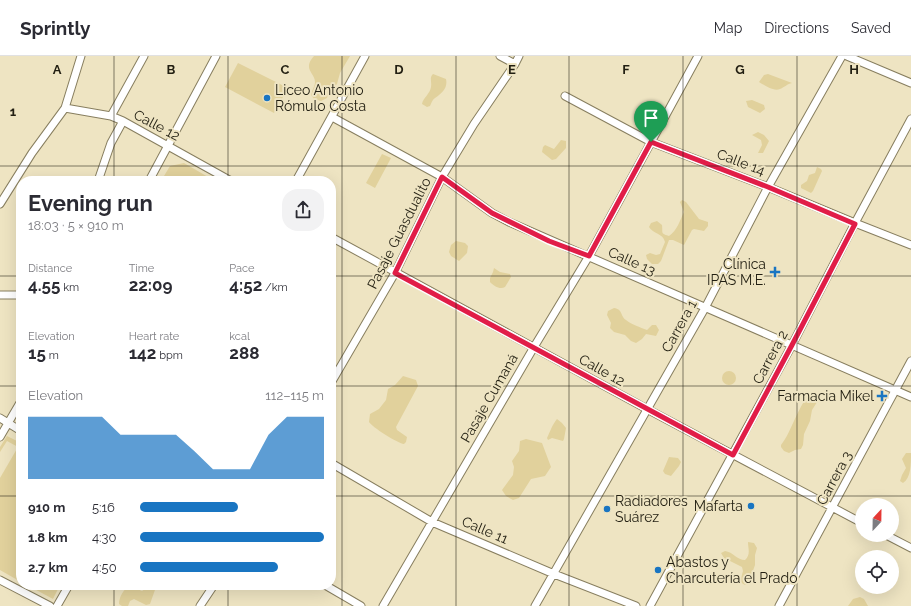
<!DOCTYPE html>
<meta charset="utf-8">
<style>
:root{--surface:#fff;--page:#f2f2f3;--text:#2b2b33;--muted:#7c7c81;--line:#e1e1e2;--accent:#1975c2}
body{margin:0;font-family:Raleway,sans-serif;background:var(--page);color:var(--text);height:100vh;display:flex;flex-direction:column;font-size:15px;white-space:nowrap}
*{box-sizing:border-box;margin:0}
p{font-size:13px;color:var(--muted)}
.icon{flex:none;width:22px;height:22px;fill:none;stroke:currentColor;stroke-width:2;stroke-linecap:round;stroke-linejoin:round}
.map{position:relative;flex:1;overflow:hidden}
.sheet{position:absolute;left:16px;top:120px;width:320px;height:414px;display:flex;flex-direction:column;background:var(--surface);border-radius:16px;box-shadow:0 4px 16px #0002}
.sheet>*{flex:none}
.needle{width:26px;rotate:22deg}
.tools{position:absolute;left:855px;top:442px;display:grid;gap:8px}
.tools a{display:grid;place-items:center;width:44px;height:44px;border-radius:50%;background:var(--surface);box-shadow:0 4px 16px #0002;font-size:20px}
.pin{position:absolute;display:grid;place-items:center;width:34px;height:34px;color:#fff;margin:-41px -17px;border-radius:50% 50% 50% 0;rotate:-45deg;box-shadow:0 0 4px #0007}
.pin .icon{rotate:45deg}
.round{display:grid;place-items:center;flex:none;width:42px;height:42px;border-radius:16px;background:var(--page)}
.headline{display:flex;align-items:center;justify-content:space-between;height:68px;padding:0 12px}
h1{font-size:22px;font-weight:700;line-height:30px}
.stats{display:grid;grid-template-columns:repeat(3,1fr);gap:6px;height:68px;padding:4px 12px}
.stats div{display:grid;align-content:center}
.stats b{font-size:17px;font-weight:700}
.stats small{font-size:11px;font-weight:400}
.stats p{font-size:11px}
.chart{height:112px;padding:8px 12px}
.chart p{display:flex;justify-content:space-between}
.chart svg{width:100%;height:72px;margin-top:4px;fill:var(--accent);opacity:.7}
ul{padding:0 12px;list-style:none;font-size:13px}
li{display:grid;grid-template-columns:64px 48px 1fr;align-items:center;height:30px}
li i{height:10px;border-radius:5px;background:var(--accent)}
header{display:flex;align-items:center;gap:24px;box-sizing:border-box;height:56px;padding:0 20px;background:var(--surface);border-bottom:1px solid var(--line)}
header strong{font-size:19px}
nav{display:flex;gap:22px;margin-inline-start:auto;font-size:14px}
.map>svg:first-child{display:block}
.green{fill:#e1d19c}
.lines{fill:none;stroke-linecap:round;stroke-linejoin:round}
.street-casing{stroke:#877e5f;stroke-width:9}
.street{stroke:#fff;stroke-width:7}
.route-casing{stroke:#fff;stroke-width:8}
.route{stroke:#e11d48;stroke-width:5}
.grid{fill:none;stroke:#221f12;stroke-width:1;stroke-opacity:0.55}
.poi-dot{fill:#1975c2;stroke:#eee4c2;stroke-width:1.5}
.labels{text-anchor:middle;dominant-baseline:central;stroke-width:4;stroke-linejoin:round;paint-order:stroke}
.poi-label{font-size:14px;fill:#221f12;stroke:#eee4c2;text-anchor:start}
.street-label{font-size:14px;fill:#221f12;stroke:#eee4c2}
.grid-label{font-size:13px;text-anchor:middle;font-weight:bold;fill:#221f12;stroke:#eee4c2;stroke-width:4;stroke-linejoin:round;paint-order:stroke}
</style>
<header>
<strong>Sprintly</strong>
<nav><a>Map</a><a>Directions</a><a>Saved</a></nav>
</header>
<div class="map">
<svg width="911" height="550" viewBox="0 0 911 550">
<rect width="100%" height="100%" fill="#eee4c2"/>
<!-- green -->
<path class="green" d="M314,0H350L340,17L337,28L329,36L327,42L321,45L314,43L311,39C312,34 315,30 315,26C315,17 302,13 314,0Z
M238,7L288,32L274,57L225,31Z
M433,18L446,23C448,32 442,37 435,42C432,44 431,48 430,50L427,51L422,48C423,42 430,38 431,31C432,25 429,22 433,18Z
M768,18L792,27C787,28 785,31 780,33C774,36 764,29 759,26L764,19Z
M752,44L764,49L765,53L760,57L748,51L746,45Z
M758,76L764,79L769,85L763,97H758L762,89L761,84L752,79Z
M561,84L566,85V92L556,103L552,104L542,96L543,91L545,89L554,93Z
M382,98L391,102L375,132L366,127Z
M184,107L215,125H161L170,110Z
M817,111L821,113L822,115L813,135L811,137L801,132V129L807,125L809,119L815,117Z
M682,144L686,146L699,163L708,166V170L704,175L694,173L692,174L684,189L673,184H669L661,205L658,208H652L647,203L646,199L650,197L656,199L660,198L665,186C663,177 653,178 649,171L651,167L657,165L662,169C663,177 660,177 669,180C677,175 680,164 684,156L680,146Z
M456,185L465,187L468,190L467,197L459,205L451,200L449,196L451,189Z
M494,212L500,216L510,218L511,221L505,231C500,234 494,230 490,226V222L493,216Z
M614,252C623,253 620,260 626,264C632,269 640,271 647,274L652,269H656L659,274L656,280L646,278L642,283L636,287L631,285L625,279L614,276L610,272L611,267L607,259L608,255Z
M722 322a7 7 0 1 1 14 0a7 7 0 1 1-14 0Z
M403,320L416,324L418,330L396,371L397,374L407,381L406,386L404,388C397,387 372,371 369,366L370,358L379,353L386,344L388,333L395,329Z
M813,336L818,339L819,343L812,354L810,365L804,378L803,389L801,393L795,394L789,397L784,395L781,391V389C792,376 800,343 813,336Z
M557,363L562,367L566,372L564,383L563,385L552,382L548,384L547,382C550,376 552,369 557,363Z
M7,380L21,387V526L0,514V422L18,391L7,385L0,396V391Z
M526,383L542,387L551,411L545,420L531,423L519,442L513,444L506,440L502,434L513,419L514,411L512,405L519,395L520,385Z
M906,397H911C911,408 911,422 903,427L900,425L902,419L906,412L902,403Z
M669,401L678,402L681,406L679,410L671,420L665,418L663,415Z
M748,486L754,487L757,492L755,499V509L749,526L745,529L740,526L743,515L742,511L724,502L721,497L725,495C733,496 737,504 745,504C751,498 748,493 748,486Z
M27,529H60L53,543Z
M147,529H155L156,531L150,548L146,549L134,543L130,545L128,550H122L119,548C119,541 124,532 130,530L142,535L145,533Z
M860,541L864,543L868,550H848L853,543Z"/>
<g class="lines">
<defs>
<path id="street" d="M500,0L515,8
M847,0L911,27
M565,40L651,86L768,131L855,167L911,189
M65,52L111,60L123,65L231,125
M111,60L144,0
M332,61L442,121L492,157L509,166L911,341
M98,125L111,87L123,65
M149,125L216,0
M296,125L365,0
M0,148L32,97L65,52L81,0
M331,181L647,353L862,467
M0,239H21
M331,327L395,217L442,121L474,68L515,8L519,0
M0,362L21,375
M0,381L21,345
M331,407L432,466L554,518L636,550
M886,479L911,492
M0,524L50,550
M325,529L361,550
M57,550L69,529
M200,550L214,529
M383,550L534,291L589,200L698,0
M535,550L705,252L768,131L842,0
M650,550L792,289L855,167L911,63
M779,550L911,305"/>
</defs>
<!-- street casing -->
<use href="#street" class="street-casing"/>
<!-- street -->
<use href="#street" class="street"/>
</g>
<g class="lines">
<defs>
<path id="route" d="M651,86L768,131L855,168L792,289L733,399L395,217L442,121L492,157L549,185L589,200Z"/>
</defs>
<!-- route casing -->
<use href="#route" class="route-casing"/>
<!-- route -->
<use href="#route" class="route"/>
</g>
<!-- grid -->
<path class="grid" d="M114,0V125M228,0V125M342,0V550M456,0V550M569,0V550M683,0V550M797,0V550M0,110H911M0,220H21M331,220H911M0,330H21M331,330H911M0,440H21M331,440H911M114,529V550M228,529V550"/>
<!-- markers -->
<g class="poi-dot">
<circle cx="267" cy="42" r="4"/>
<path d="M773 210h4v4h4v4h-4v4h-4v-4h-4v-4h4z"/>
<path d="M880 334h4v4h4v4h-4v4h-4v-4h-4v-4h4z"/>
<circle cx="751" cy="450" r="4"/>
<circle cx="607" cy="453" r="4"/>
<circle cx="658" cy="514" r="4"/>
</g>
<g class="labels">
<!-- poi labels -->
<g class="poi-label">
<text x="275" y="34">Liceo Antonio<tspan x="275" dy="16">Rómulo Costa</tspan></text>
<text x="766" y="208" text-anchor="end">Clínica<tspan x="766" dy="16">IPAS M.E.</tspan></text>
<text x="874" y="340" text-anchor="end">Farmacia Mikel</text>
<text x="615" y="445">Radiadores<tspan x="615" dy="16">Suárez</tspan></text>
<text x="743" y="450" text-anchor="end">Mafarta</text>
<text x="666" y="506">Abastos y<tspan x="666" dy="16">Charcutería el Prado</tspan></text>
</g>
<!-- street labels -->
<g class="street-label">
<text transform="translate(157 69) rotate(28)">Calle 12</text>
<text transform="translate(741 106) rotate(21)">Calle 14</text>
<text transform="translate(399 177) rotate(-63)">Pasaje Guasdualito</text>
<text transform="translate(632 205) rotate(24)">Calle 13</text>
<text transform="translate(679 270) rotate(-61)">Carrera 1</text>
<text transform="translate(770 301) rotate(-62)">Carrera 2</text>
<text transform="translate(602 314) rotate(29)">Calle 12</text>
<text transform="translate(489 342) rotate(-60)">Pasaje Cumaná</text>
<text transform="translate(834 422) rotate(-62)">Carrera 3</text>
<text transform="translate(485 474) rotate(23)">Calle 11</text>
</g>
</g>
<g class="grid-label">
<text x="57" y="18">A</text>
<text x="171" y="18">B</text>
<text x="285" y="18">C</text>
<text x="399" y="18">D</text>
<text x="512" y="18">E</text>
<text x="626" y="18">F</text>
<text x="740" y="18">G</text>
<text x="854" y="18">H</text>
<text x="13" y="60">1</text>
</g>
</svg>
<div class="tools">
<a><svg class="needle" viewBox="-14 -14 28 28"><path d="M0-13l5 13h-10z" fill="#e53935"/><path d="M0 13l5-13h-10z" fill="#7c7c81"/></svg></a>
<a><svg class="icon" aria-label="locate" viewBox="0 0 24 24"><circle cx="12" cy="12" r="6"/><path d="M12 2v4M12 18v4M2 12h4M18 12h4"/></svg></a>
</div>
<div class="pin" style="left:651px;top:86px;background:#1e9e55"><svg class="icon" aria-label="arrive" viewBox="0 0 24 24"><path d="M6 21V4h12l-3 4 3 4H6"/></svg></div>
<section class="sheet">
<div class="headline"><div><h1>Evening run</h1><p>18:03 · 5 × 910 m</p></div><a class="round"><svg class="icon" aria-label="share" viewBox="0 0 24 24"><path d="M12 15V3M7 8l5-5 5 5M5 13v7h14v-7"/></svg></a></div>
<div class="stats">
<div><p>Distance</p><b>4.55<small> km</small></b></div>
<div><p>Time</p><b>22:09</b></div>
<div><p>Pace</p><b>4:52<small> /km</small></b></div>
</div>
<div class="stats">
<div><p>Elevation</p><b>15<small> m</small></b></div>
<div><p>Heart rate</p><b>142<small> bpm</small></b></div>
<div><p>kcal</p><b>288</b></div>
</div>
<div class="chart"><p><span>Elevation</span>112–115 m</p>
<svg viewBox="0 0 160 44" preserveAspectRatio="none"><path d="M0 44V6L10 6L20 6L30 6L40 6L50 17L60 17L70 17L80 17L90 27L100 38L110 38L120 38L130 17L140 6L150 6L160 6V44z"/></svg>
</div>
<ul>
<li><b>910 m</b>5:16<i style="width:53%"></i></li>
<li><b>1.8 km</b>4:30<i style="width:100%"></i></li>
<li><b>2.7 km</b>4:50<i style="width:75%"></i></li>
</ul>
</section>
</div>
